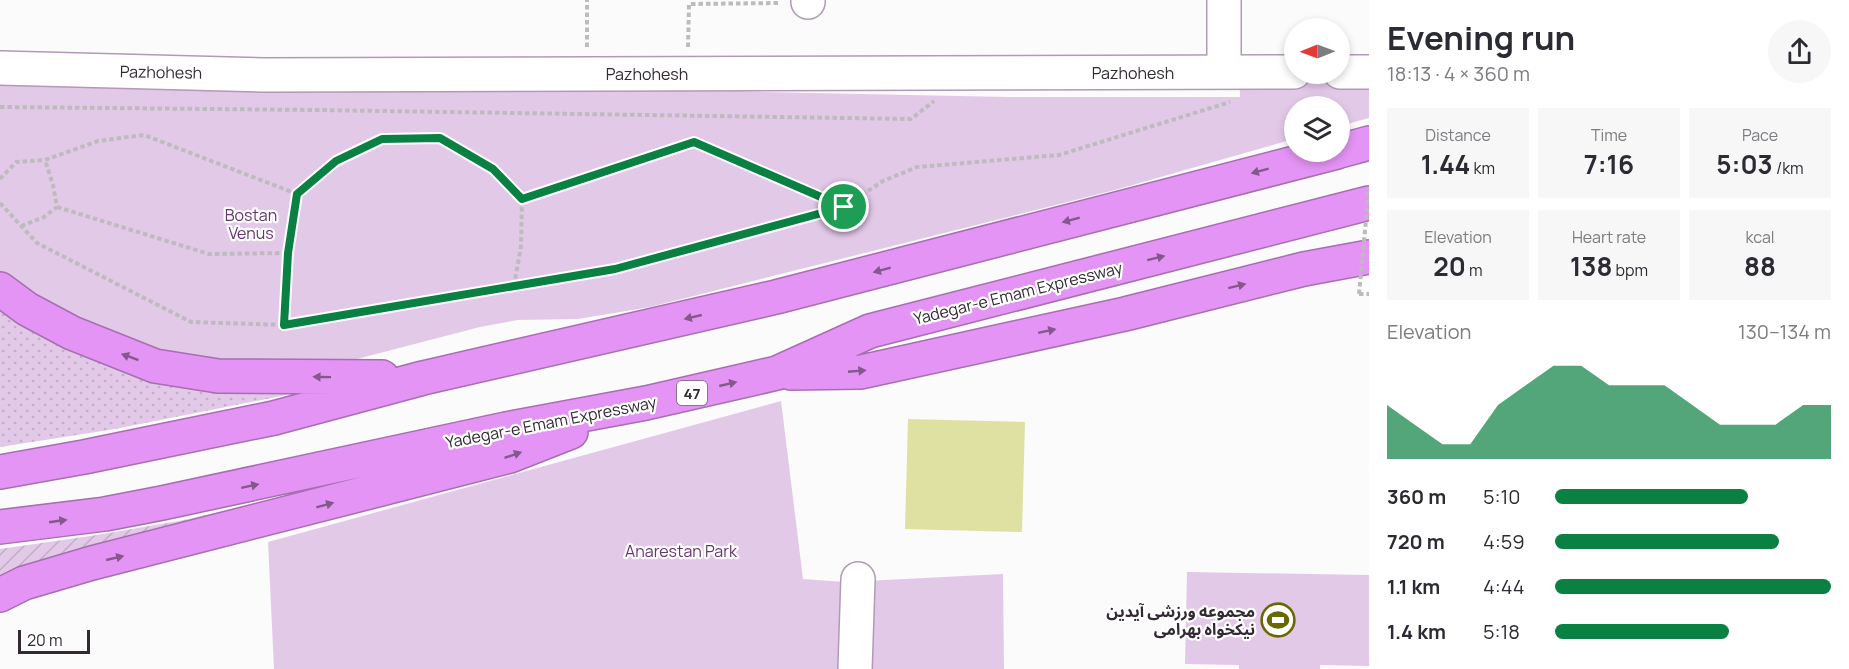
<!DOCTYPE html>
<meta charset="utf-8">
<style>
:root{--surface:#fff;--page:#f7f7f7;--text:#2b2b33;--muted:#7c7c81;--accent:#0b8043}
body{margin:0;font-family:Manrope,"Noto Sans Arabic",sans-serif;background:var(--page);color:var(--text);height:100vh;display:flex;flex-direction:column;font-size:22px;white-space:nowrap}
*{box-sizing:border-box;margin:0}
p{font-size:20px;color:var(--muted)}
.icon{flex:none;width:33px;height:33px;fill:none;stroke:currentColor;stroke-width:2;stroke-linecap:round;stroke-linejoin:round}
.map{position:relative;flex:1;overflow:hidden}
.sheet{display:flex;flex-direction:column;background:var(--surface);width:480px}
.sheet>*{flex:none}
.needle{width:39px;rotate:269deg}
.tools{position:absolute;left:1284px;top:18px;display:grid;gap:12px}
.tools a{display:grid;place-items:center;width:66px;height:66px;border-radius:50%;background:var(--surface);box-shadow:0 3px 9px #0003;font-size:30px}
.scale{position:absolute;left:18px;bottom:15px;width:72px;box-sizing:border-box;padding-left:6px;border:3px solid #322933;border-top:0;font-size:16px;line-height:21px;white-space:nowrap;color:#322933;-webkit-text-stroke:4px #fff;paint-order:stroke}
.pin{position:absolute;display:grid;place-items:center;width:51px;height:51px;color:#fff;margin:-26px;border:3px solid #fff;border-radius:50%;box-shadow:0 2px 6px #0007}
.round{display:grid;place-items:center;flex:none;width:63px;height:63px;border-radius:32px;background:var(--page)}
.headline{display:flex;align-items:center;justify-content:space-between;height:102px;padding:0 18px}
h1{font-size:33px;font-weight:700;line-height:45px}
.figures{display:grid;grid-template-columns:repeat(3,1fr);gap:9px;height:102px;padding:6px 18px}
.figures div{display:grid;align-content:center;border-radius:0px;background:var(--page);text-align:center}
.figures b{font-size:26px;font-weight:700}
.figures small{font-size:16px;font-weight:400}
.figures p{font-size:16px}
.chart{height:168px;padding:12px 18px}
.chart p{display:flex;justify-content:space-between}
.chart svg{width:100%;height:108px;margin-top:6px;fill:var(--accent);opacity:.7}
ul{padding:0 18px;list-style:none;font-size:20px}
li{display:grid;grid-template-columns:96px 72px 1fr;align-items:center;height:45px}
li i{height:15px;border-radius:8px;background:var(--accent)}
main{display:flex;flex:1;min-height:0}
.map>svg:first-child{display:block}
.grass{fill:url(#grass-dots)}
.park{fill:#e3c9e8}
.garden{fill:url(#garden-furrows)}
.building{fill:#dfe1a2}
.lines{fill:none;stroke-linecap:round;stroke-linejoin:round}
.minor-casing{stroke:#b19ab5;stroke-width:36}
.highway-casing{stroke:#a66fb0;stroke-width:36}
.path{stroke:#bebbbe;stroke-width:4;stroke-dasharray:4.5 3;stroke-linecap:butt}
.minor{stroke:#fff;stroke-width:33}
.highway{stroke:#e494f4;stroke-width:33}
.path-bridge{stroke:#bebbbe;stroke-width:4;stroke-dasharray:4.5 3;stroke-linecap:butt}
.oneway{fill:#82598a}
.route-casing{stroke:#fff;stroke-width:12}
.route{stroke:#0b8043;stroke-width:8}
.labels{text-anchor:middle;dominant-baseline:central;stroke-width:4.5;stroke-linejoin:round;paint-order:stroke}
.shield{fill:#fff;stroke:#706970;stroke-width:1.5}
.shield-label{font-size:15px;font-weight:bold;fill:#322933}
.street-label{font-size:16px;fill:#322933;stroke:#fff}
.park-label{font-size:16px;fill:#673471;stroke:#fff}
.poi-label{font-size:16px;font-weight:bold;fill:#322933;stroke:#fff;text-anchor:end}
</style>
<main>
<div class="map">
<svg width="1369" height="669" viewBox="0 0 1369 669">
<defs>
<pattern id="grass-dots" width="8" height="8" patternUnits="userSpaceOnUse" patternTransform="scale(1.5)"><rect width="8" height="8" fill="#e3c9e8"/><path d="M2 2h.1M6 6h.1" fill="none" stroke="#c3adc7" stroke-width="1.8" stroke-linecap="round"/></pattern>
<pattern id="garden-furrows" width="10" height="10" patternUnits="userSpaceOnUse" patternTransform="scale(1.5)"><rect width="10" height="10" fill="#e3c9e8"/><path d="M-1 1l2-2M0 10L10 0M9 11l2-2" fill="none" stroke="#c3adc7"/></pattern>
</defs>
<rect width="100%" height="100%" fill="#fbfbfb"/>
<!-- grass -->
<path class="grass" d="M0,306L332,386L115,429L0,447Z"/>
<!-- park -->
<path class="park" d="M1239,64L1294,74H1340L1369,65V118L1340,126V106H1294V139L1115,190L650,307L578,319L518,320L480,327L357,359L315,366L249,369L125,345L0,276V74L583,85L763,92L1008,97H1240Z
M781,401L803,579L845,582L1003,574L1004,669H274L268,542Z
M1187,572L1369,575V666L1320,665V669H1239V665L1185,664Z"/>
<!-- garden -->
<path class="garden" d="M301,493L0,584V549L97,535L184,520Z"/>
<!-- building -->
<path class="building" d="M908,419L1025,422L1022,532L905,529Z"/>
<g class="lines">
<defs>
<path id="minor" d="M808,2V0
M0,68L264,75L1294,72
M1224,72V0
M1340,72H1369
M855,669L858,579"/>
<path id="highway" d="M1340,151L1369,143
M0,289L27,309L72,333L155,366L218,376L382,377
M791,373L861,372L1125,314L1304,269L1369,257
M0,472L84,457L274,418L423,378L776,297L1337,152
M0,527L105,514L162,503L506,429L646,403L777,373L870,331L1369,203
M0,595L24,583L92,563L510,456L571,432"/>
</defs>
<!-- minor casing -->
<use href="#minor" class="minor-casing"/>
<!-- highway casing -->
<use href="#highway" class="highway-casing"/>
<!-- path -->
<path class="path" d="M587,47V0
M688,47L689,4L779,3
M0,107L315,110L911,119L934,101
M0,179L16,162L45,160L98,141L144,135L297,194
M0,203L37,243L191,322L284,325L614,269L844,207L883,181L917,167L1059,155L1230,102
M57,207L209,254L288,253
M21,226L44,217L57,207L53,185L45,160
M514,286L521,246L522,199
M1359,294H1369
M284,325L288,253L297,194L336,161L382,139L440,138L493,169L522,199L694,142L843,206"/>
<!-- minor -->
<use href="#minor" class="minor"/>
<!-- highway -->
<use href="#highway" class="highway"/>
<!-- path-bridge -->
<path class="path-bridge" d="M1359,294L1369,188"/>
</g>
<!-- one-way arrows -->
<defs><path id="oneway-solid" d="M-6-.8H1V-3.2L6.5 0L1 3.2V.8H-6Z" transform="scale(1.5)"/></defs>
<g class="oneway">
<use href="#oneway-solid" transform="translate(1260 171) rotate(165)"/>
<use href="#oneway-solid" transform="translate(1071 220) rotate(165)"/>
<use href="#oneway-solid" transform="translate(1156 258) rotate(-14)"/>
<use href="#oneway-solid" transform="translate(882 270) rotate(165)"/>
<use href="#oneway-solid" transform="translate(1237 286) rotate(-14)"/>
<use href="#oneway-solid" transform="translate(693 317) rotate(167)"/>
<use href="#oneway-solid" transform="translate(1047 331) rotate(-12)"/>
<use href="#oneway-solid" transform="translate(130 357) rotate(-160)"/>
<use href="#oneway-solid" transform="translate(857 371) rotate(-5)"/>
<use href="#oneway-solid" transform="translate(322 377) rotate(-179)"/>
<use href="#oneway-solid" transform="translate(728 384) rotate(-13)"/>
<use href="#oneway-solid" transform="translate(513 455) rotate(-19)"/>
<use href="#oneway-solid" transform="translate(250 486) rotate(-12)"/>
<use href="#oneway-solid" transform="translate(325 505) rotate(-15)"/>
<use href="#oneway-solid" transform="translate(58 521) rotate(-8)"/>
<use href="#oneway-solid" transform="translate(115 558) rotate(-13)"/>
</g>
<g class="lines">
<defs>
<path id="route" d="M440,138L493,169L522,199L694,142L844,207L615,269L284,325L288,253L297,194L336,161L382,139Z"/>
</defs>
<!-- route casing -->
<use href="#route" class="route-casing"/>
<!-- route -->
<use href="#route" class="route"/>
</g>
<!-- icons -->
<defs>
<symbol id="stadium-ring" viewBox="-11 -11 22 22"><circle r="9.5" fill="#fff" stroke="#686701" stroke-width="1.5"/><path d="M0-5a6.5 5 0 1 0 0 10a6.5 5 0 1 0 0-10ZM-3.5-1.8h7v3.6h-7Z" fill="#686701"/></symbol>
</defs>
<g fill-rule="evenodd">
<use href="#stadium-ring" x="1259" y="601" width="38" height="38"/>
</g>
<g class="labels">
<!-- shield labels -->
<rect class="shield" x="677" y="381" width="30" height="24" rx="4.5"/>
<g class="shield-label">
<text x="692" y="393">47</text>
</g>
<!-- street labels -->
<g class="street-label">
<text transform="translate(161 72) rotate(1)">Pazhohesh</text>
<text x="1133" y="73">Pazhohesh</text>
<text x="647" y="74">Pazhohesh</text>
<text transform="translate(1018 293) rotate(-14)">Yadegar-e Emam Expressway</text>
<text transform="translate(551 422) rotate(-11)">Yadegar-e Emam Expressway</text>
</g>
<!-- park labels -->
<g class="park-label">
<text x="251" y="215">Bostan<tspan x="251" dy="18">Venus</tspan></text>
<text x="681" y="551">Anarestan Park</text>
</g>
<!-- poi labels -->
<g class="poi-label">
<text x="1255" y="611">مجموعه ورزشی آیدین<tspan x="1255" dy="18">نیکخواه بهرامی</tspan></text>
</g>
</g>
</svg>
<div class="tools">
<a><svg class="needle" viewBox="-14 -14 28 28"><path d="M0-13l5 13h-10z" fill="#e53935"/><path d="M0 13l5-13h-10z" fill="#7c7c81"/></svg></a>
<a><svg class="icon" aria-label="layers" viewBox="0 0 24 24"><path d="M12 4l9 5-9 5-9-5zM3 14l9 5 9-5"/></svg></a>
</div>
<div class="scale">20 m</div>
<div class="pin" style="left:844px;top:207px;background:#1e9e55"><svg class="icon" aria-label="arrive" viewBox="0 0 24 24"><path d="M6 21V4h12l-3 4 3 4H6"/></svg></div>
</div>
<section class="sheet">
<div class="headline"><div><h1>Evening run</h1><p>18:13 · 4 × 360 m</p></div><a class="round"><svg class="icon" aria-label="share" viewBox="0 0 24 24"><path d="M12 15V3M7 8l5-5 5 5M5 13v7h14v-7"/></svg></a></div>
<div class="figures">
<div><p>Distance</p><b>1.44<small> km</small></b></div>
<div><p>Time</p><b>7:16</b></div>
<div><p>Pace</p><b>5:03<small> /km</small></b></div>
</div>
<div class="figures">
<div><p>Elevation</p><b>20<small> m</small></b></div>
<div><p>Heart rate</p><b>138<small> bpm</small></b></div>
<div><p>kcal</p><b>88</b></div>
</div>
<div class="chart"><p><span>Elevation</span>130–134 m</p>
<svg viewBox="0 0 160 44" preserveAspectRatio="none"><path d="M0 44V22L10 30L20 38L30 38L40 22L50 14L60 6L70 6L80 14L90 14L100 14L110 22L120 30L130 30L140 30L150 22L160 22V44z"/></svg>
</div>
<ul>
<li><b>360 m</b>5:10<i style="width:70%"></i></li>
<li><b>720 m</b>4:59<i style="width:81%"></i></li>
<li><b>1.1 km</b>4:44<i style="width:100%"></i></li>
<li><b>1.4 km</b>5:18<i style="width:63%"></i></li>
</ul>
</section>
</main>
